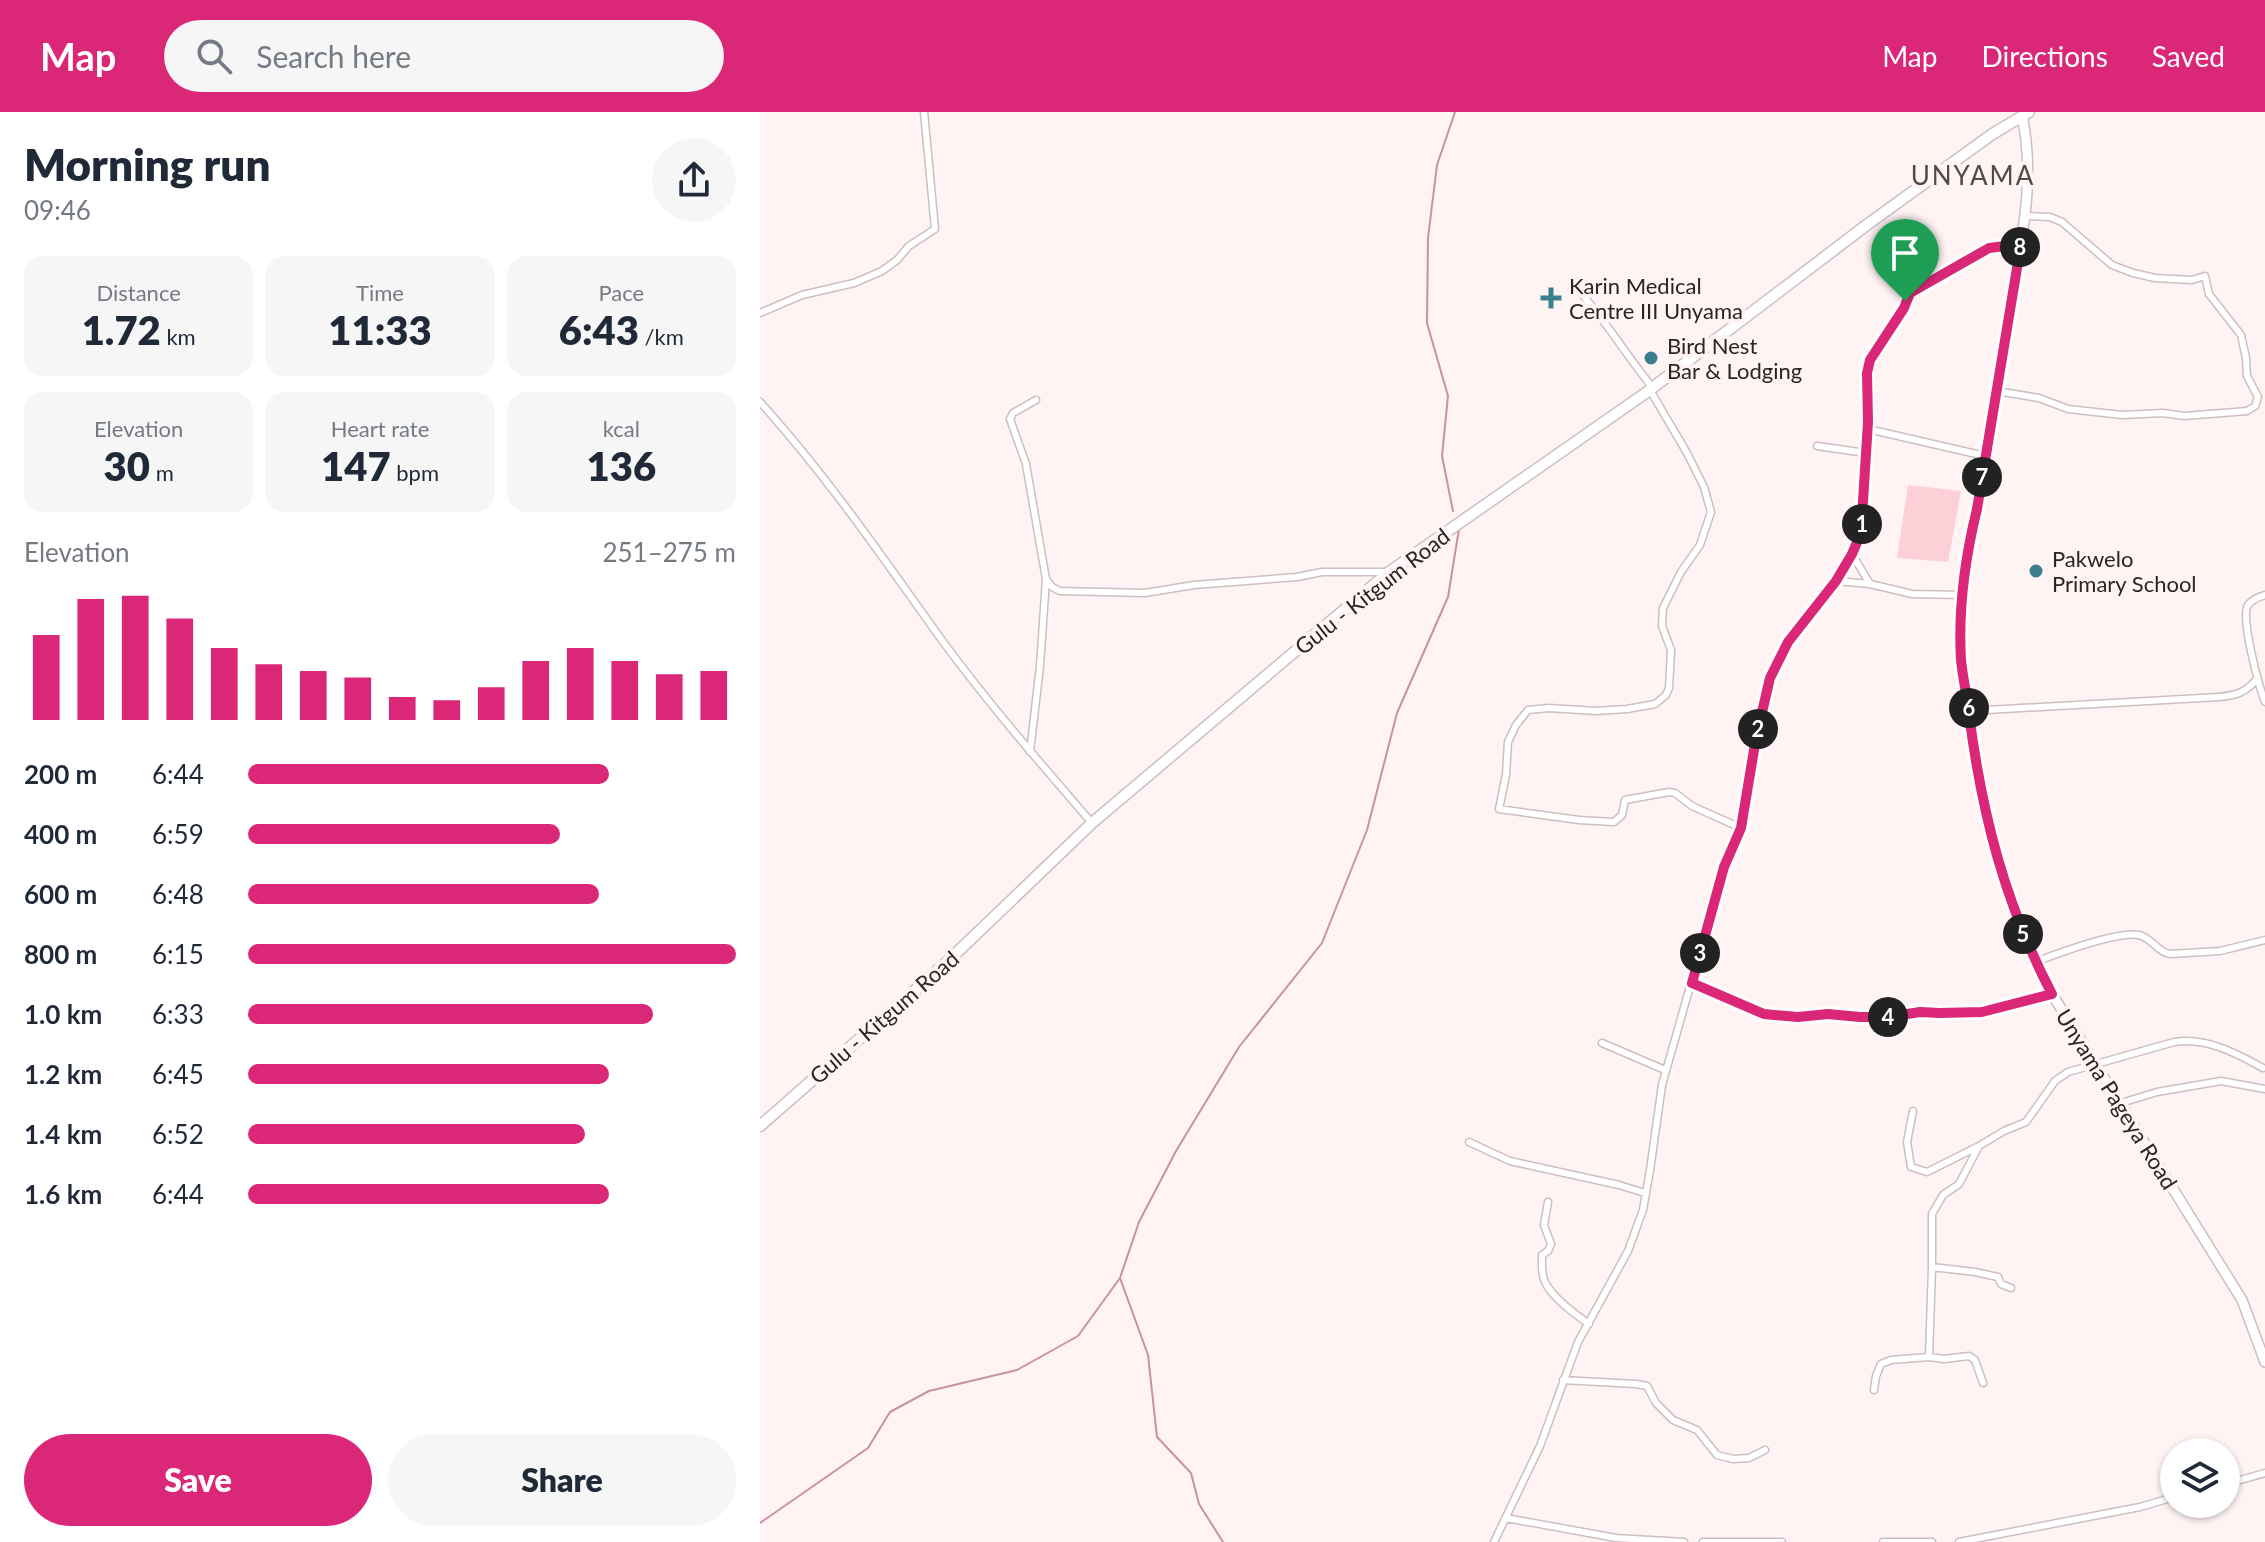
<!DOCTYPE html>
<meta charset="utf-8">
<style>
:root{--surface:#fff;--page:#f6f6f7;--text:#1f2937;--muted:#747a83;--accent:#db2777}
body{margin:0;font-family:Lato,sans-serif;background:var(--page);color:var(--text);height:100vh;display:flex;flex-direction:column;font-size:30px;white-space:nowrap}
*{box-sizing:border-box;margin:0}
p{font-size:26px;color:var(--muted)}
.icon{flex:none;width:44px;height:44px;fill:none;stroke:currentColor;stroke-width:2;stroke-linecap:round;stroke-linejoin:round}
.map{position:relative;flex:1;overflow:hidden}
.panel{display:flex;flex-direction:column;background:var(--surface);width:760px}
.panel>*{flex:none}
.tools{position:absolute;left:1400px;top:1326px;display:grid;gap:16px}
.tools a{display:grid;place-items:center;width:80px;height:80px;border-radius:50%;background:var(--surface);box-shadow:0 2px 6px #0004;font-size:40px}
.pin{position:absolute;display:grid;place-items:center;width:68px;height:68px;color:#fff;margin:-82px -34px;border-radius:50% 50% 50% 0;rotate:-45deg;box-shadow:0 0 8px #0007}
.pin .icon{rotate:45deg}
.km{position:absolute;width:40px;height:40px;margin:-20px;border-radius:50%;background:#222;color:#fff;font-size:22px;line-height:40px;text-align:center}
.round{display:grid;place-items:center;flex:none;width:84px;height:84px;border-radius:42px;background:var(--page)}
.headline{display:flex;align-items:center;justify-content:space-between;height:136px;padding:0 24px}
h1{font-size:44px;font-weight:800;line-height:60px}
.stats{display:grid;grid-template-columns:repeat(3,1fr);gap:12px;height:136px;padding:8px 24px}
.stats div{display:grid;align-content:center;border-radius:20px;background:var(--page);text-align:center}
.stats b{font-size:40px;font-weight:800}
.stats small{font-size:22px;font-weight:400}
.stats p{font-size:22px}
.chart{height:224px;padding:16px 24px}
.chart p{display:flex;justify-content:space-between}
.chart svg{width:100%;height:144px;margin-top:8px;stroke:var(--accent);stroke-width:6}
.primary-button{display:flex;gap:16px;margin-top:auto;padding:16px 24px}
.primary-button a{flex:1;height:92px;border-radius:48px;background:var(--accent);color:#fff;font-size:32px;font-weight:800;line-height:92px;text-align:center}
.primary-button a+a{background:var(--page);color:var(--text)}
ul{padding:0 24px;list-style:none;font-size:26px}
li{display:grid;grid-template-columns:128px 96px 1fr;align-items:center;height:60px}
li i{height:20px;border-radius:10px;background:var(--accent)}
header{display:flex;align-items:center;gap:48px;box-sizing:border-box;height:112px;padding:0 40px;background:var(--accent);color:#fff}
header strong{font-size:38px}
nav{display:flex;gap:44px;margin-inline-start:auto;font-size:28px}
.search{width:560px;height:72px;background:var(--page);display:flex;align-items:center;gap:20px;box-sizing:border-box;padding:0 28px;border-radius:44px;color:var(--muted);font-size:30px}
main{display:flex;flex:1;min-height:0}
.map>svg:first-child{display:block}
.green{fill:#fdcfd7}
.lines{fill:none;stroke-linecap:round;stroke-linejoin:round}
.stream{stroke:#c8939d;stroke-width:2}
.street-casing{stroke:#cdbfc1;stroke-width:9}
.secondary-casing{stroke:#cdbfc1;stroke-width:12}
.primary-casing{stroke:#cdbfc1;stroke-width:13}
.street{stroke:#fff;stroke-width:6}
.secondary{stroke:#fff;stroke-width:9}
.primary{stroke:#fff;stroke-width:10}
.route-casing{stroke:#fff;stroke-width:16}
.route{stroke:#db2777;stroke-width:10}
.poi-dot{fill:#3b7e8e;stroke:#fff3f4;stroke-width:3}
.labels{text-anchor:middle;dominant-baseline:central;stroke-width:8;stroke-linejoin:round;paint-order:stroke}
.poi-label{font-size:22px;fill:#2a2425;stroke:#fff3f4;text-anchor:start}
.street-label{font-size:22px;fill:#2a2425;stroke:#fff3f4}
.quarter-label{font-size:26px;letter-spacing:2px;fill:#54484a;stroke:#fff3f4}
</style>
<header>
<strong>Map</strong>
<div class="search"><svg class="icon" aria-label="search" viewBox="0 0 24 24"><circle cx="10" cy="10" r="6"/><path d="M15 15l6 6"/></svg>Search here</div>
<nav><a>Map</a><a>Directions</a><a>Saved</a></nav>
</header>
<main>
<section class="panel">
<div class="headline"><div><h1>Morning run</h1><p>09:46</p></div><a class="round"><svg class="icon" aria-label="share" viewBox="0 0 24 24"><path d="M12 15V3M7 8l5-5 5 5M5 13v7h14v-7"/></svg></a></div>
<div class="stats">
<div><p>Distance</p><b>1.72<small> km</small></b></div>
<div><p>Time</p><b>11:33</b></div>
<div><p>Pace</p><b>6:43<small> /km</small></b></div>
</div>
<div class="stats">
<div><p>Elevation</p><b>30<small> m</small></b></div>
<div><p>Heart rate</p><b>147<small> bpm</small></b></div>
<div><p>kcal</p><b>136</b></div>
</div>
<div class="chart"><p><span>Elevation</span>251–275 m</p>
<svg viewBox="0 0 160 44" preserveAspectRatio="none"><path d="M5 44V18M15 44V7M25 44V6M35 44V13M45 44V22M55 44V27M65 44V29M75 44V31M85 44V37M95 44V38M105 44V34M115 44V26M125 44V22M135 44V26M145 44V30M155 44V29"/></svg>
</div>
<ul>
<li><b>200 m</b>6:44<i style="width:74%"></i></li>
<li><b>400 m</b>6:59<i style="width:64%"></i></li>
<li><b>600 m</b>6:48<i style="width:72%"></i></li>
<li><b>800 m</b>6:15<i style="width:100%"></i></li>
<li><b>1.0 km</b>6:33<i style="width:83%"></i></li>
<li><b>1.2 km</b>6:45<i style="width:74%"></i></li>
<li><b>1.4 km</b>6:52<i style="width:69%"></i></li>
<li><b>1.6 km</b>6:44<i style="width:74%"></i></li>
</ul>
<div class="primary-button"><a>Save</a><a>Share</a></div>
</section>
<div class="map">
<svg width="1505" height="1430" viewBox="0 0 1505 1430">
<rect width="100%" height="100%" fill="#fff3f4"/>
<!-- green -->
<path class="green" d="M1148,373L1201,379L1188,450L1137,446Z"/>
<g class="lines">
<!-- stream -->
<path class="stream" d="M693,399L682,344L688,284L667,211L668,126L677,53L695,0
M0,1411L108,1336L130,1300L169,1279L257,1258L318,1224L360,1166
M463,1430L439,1392L431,1361L397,1325L388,1243L360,1166L379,1110L416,1039L479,935L562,831L607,718L637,601L688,485L699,417"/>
<defs>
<path id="street" d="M813,172C843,204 865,242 893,276
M0,201L42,183L94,171L122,159L137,148L149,134L175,117L164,0
M890,278L927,341L944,375L951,400L940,433L921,460L903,496L902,514L911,538L909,576L906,583L895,592L867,597L836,599L789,596L768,598L756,613L748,630L746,663L739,697L819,708L854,710L862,703L865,688L909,680L915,681L932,694L981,716
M1237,279L1279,286L1308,297L1362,303L1403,301L1424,304L1487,299L1495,294L1498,285L1487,264L1486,246L1481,223L1449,182L1445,164L1432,168L1395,166L1373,161L1352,153L1302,110L1290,105L1265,104
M0,290C67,364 123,446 181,527C228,591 280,651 332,711
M1108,317L1225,344
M1057,334L1106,341
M1092,442L1110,472
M286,467L292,475L300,479L385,481L434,473L537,465L562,460H627
M1076,469L1110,472L1152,482L1203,483
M1505,483C1499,485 1492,487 1488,493C1480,506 1499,574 1505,590
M1209,599L1459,585C1477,583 1485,581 1497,567
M270,640L280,554L286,467L266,352L250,307L253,301L276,288
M1275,850C1296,842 1358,819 1379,823C1392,826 1397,840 1410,842L1460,839L1505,828
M932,871L1004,902L1038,905L1068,902L1100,905H1128L1160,900L1180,901L1222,900L1292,882
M842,931L905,958
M1361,991L1397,980L1461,969L1505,977
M1153,999L1147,1030L1151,1055L1167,1060L1219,1034
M709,1030L750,1049L859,1073L885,1081
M788,1090L784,1113L791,1132L788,1139L782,1143C782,1152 781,1162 785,1170C791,1184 816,1203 829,1212
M1172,1155L1215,1160L1238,1165L1241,1172L1251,1176
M803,1268L876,1272L887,1274L896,1291L913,1308L937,1318L957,1343L973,1347L989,1346L1005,1338
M1223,1271L1215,1248L1209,1244L1184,1247L1169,1245L1172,1155V1102L1183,1083L1199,1072L1219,1034L1244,1019L1266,1010L1295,969L1308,960L1414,930C1446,925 1476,941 1503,956
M1114,1278L1116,1264L1121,1252L1131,1248L1169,1245
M1466,1372L1505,1361
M746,1406L856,1426L924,1430
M734,1430L780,1334L818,1230L868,1139L883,1098L890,1058L902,973L964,755L981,716L996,626L1010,566L1028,530L1076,469L1092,442L1101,421L1108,310L1107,261L1110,248L1144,196L1150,181L1229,136L1261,132
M943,1430H1022
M1123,1430H1172
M1199,1430L1380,1395L1414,1385"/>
<path id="secondary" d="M1262,4C1276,67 1261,129 1251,192C1240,260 1227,328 1217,397L1207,438L1200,514L1201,546L1214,642L1224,698L1247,776L1267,833L1292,882L1482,1188L1505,1250"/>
<path id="primary" d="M0,1014L186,851L332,711L629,460L887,280L1108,112L1231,23L1269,0"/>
</defs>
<!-- street casing -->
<use href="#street" class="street-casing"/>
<!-- secondary casing -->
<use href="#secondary" class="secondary-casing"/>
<!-- primary casing -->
<use href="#primary" class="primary-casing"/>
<!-- street -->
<use href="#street" class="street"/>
<!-- secondary -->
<use href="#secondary" class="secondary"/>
<!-- primary -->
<use href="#primary" class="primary"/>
</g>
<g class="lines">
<defs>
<path id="route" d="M1261,132L1217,397C1205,446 1198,498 1201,548C1203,567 1207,584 1209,602C1222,703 1245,792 1292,882L1222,900L1180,901L1160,900L1128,905H1100L1068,902L1038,905L1004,902L932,871L964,755L981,716L996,626L1010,566L1028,530L1076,469L1092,442L1101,421L1108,310L1107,261L1110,248L1144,196L1150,181L1229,136Z"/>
</defs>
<!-- route casing -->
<use href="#route" class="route-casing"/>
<!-- route -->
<use href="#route" class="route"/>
</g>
<!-- markers -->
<g class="poi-dot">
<path d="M787 174h8v8h8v8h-8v8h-8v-8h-8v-8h8z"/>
<circle cx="891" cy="246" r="8"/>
<circle cx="1276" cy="459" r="8"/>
</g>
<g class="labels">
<!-- poi labels -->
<g class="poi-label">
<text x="809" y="173">Karin Medical<tspan x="809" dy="25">Centre III Unyama</tspan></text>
<text x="907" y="233">Bird Nest<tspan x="907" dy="25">Bar &amp; Lodging</tspan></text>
<text x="1292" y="446">Pakwelo<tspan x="1292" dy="25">Primary School</tspan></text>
</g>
<!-- street labels -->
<g class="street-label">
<text transform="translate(612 479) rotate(-38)">Gulu - Kitgum Road</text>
<text transform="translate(124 905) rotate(-41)">Gulu - Kitgum Road</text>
<text transform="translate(1357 987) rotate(58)">Unyama Pageya Road</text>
</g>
<!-- quarter labels -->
<g class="quarter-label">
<text x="1213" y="63">UNYAMA</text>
</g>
</g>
</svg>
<div class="tools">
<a><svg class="icon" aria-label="layers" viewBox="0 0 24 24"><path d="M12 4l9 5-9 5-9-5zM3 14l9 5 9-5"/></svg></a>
</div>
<div class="pin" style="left:1145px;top:189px;background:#1e9e55"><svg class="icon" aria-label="arrive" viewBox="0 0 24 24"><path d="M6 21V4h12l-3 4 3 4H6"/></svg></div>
<b class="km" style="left:1102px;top:412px">1</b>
<b class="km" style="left:998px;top:617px">2</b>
<b class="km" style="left:940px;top:841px">3</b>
<b class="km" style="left:1128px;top:905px">4</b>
<b class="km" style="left:1263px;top:822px">5</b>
<b class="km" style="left:1209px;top:596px">6</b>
<b class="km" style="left:1222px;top:365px">7</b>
<b class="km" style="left:1260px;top:135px">8</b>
</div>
</main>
